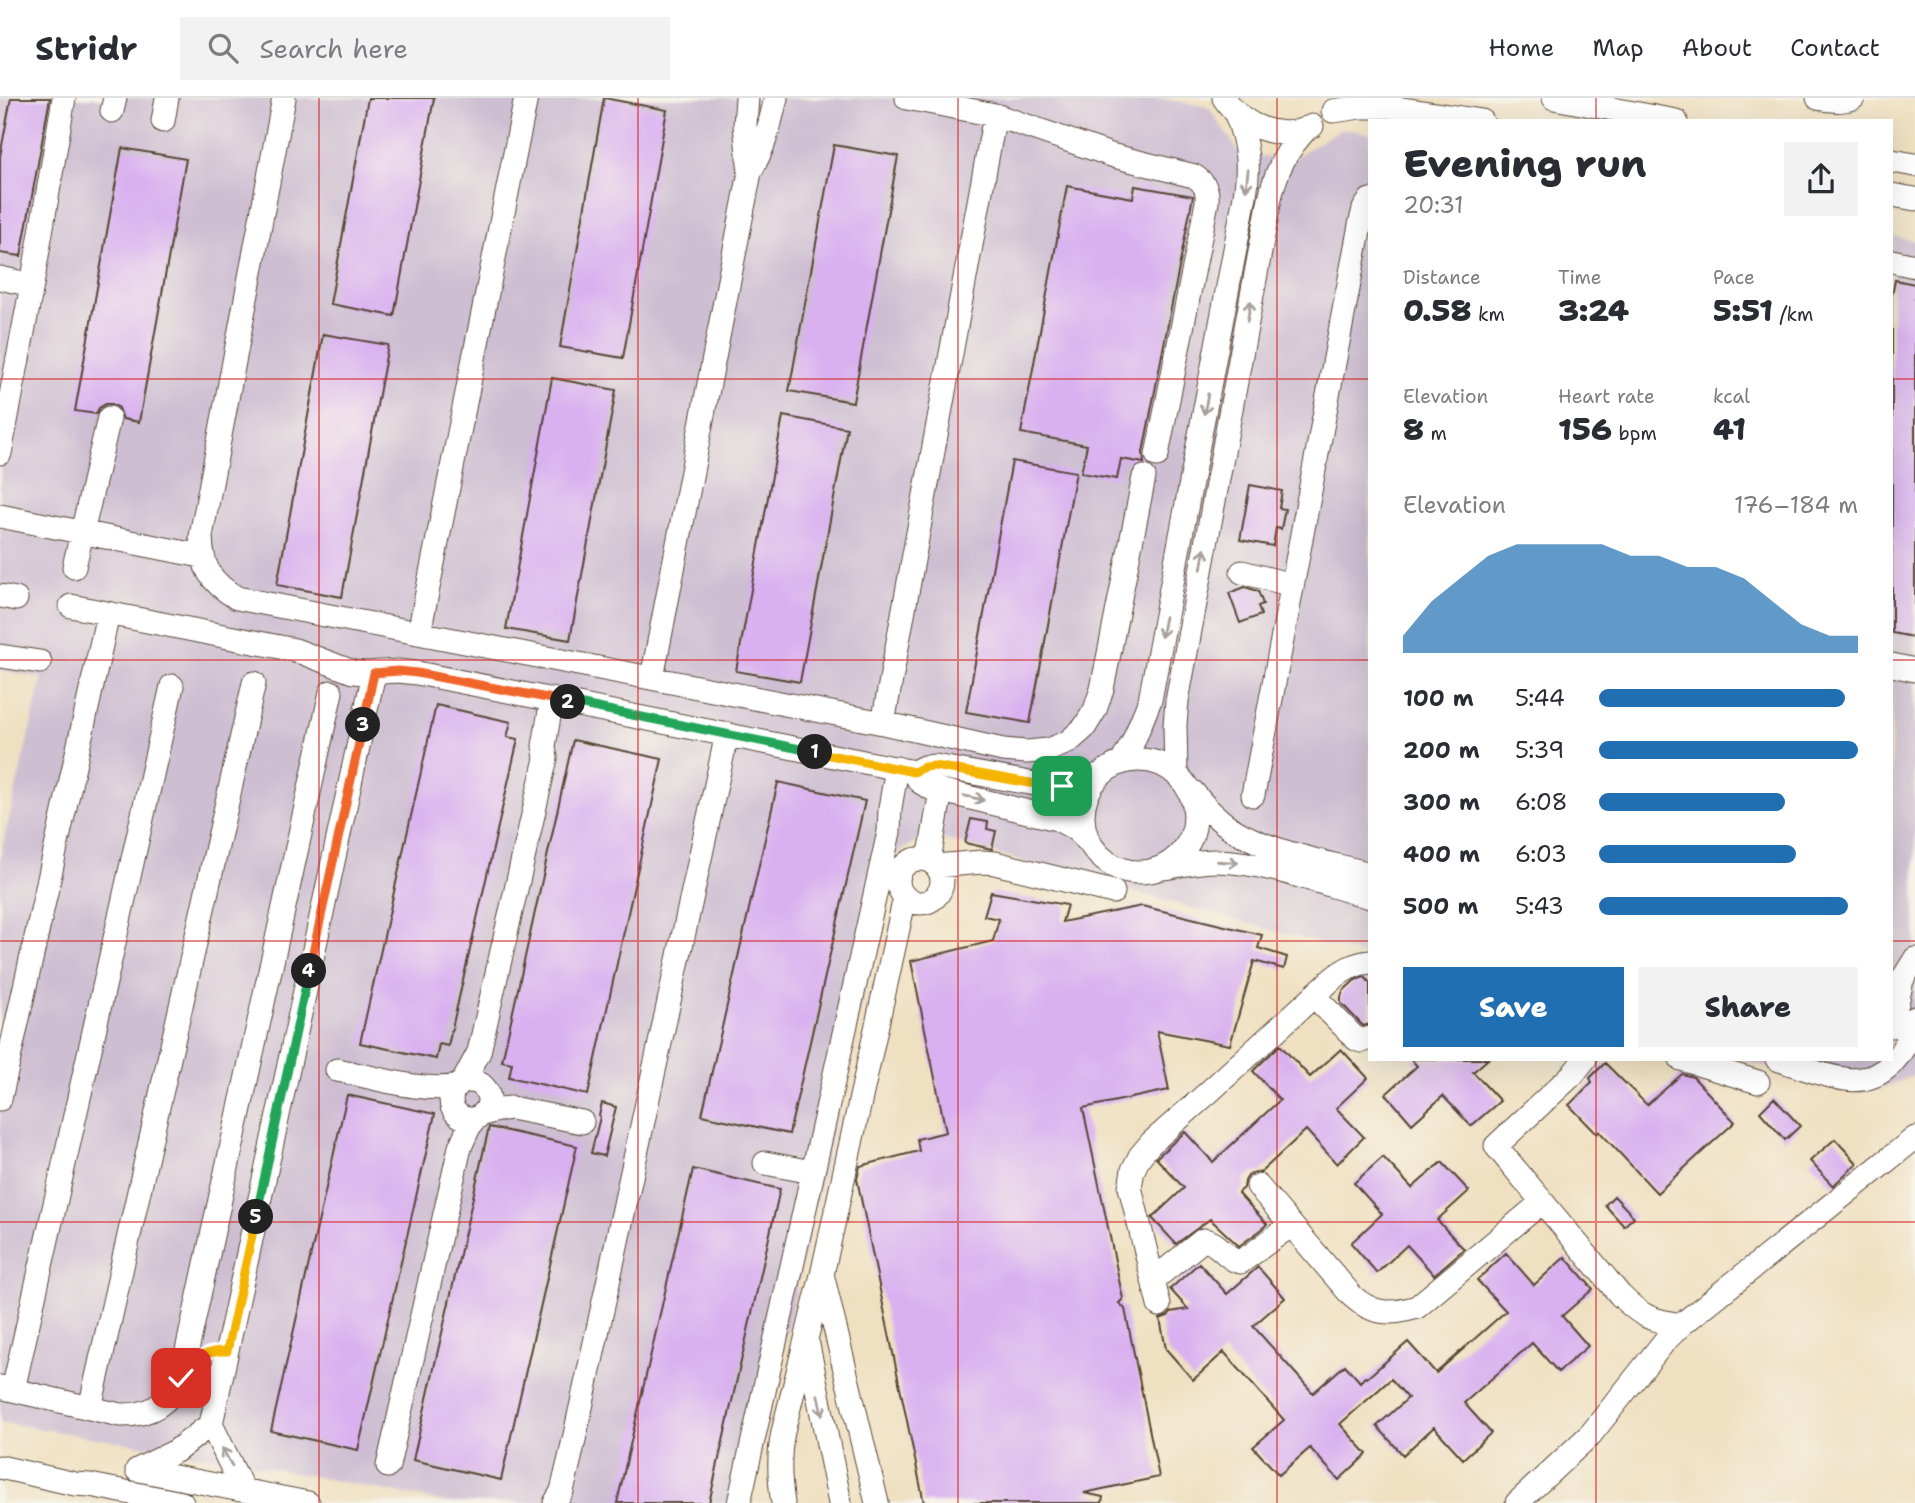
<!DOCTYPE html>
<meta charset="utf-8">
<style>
:root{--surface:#fff;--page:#f2f2f3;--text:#2b2b33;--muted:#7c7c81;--line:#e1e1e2;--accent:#1f6fb2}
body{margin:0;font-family:"Shantell Sans",sans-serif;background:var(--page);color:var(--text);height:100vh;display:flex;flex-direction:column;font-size:26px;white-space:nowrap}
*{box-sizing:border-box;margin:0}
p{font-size:23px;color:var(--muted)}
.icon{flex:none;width:38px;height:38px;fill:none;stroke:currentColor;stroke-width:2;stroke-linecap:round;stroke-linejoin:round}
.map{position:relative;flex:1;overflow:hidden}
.side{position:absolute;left:1368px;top:21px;width:525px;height:942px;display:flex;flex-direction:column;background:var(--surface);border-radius:0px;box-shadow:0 7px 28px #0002}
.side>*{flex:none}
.pin{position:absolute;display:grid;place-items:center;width:60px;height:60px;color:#fff;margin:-30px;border-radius:14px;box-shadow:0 4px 10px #0006}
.km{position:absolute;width:35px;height:35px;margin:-18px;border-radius:50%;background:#222;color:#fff;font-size:19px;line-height:35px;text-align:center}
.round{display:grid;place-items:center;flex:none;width:74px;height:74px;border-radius:0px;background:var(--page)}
.summary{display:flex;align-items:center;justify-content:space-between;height:119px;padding:0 35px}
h1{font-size:38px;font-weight:800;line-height:52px}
.metrics{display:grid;grid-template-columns:repeat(3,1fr);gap:10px;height:119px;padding:7px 35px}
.metrics div{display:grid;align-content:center}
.metrics b{font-size:30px;font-weight:800}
.metrics small{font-size:19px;font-weight:400}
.metrics p{font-size:19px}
.chart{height:196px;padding:14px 35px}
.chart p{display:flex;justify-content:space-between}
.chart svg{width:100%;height:126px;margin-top:7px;fill:var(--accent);opacity:.7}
.button{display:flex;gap:14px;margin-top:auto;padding:14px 35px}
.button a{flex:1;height:80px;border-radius:0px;background:var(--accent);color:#fff;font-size:28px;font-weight:800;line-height:80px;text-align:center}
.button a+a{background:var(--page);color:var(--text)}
ul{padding:0 35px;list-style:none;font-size:23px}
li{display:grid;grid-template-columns:112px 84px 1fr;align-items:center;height:52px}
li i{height:18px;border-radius:9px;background:var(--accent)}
header{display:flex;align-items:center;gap:42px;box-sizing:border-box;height:98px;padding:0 35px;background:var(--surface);border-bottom:2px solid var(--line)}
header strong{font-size:33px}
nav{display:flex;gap:38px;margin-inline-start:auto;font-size:24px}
.search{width:490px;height:63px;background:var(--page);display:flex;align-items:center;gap:18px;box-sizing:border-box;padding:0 24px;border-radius:0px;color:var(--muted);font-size:26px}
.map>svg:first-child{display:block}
.industrial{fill:#cdbed2}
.building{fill:#d9b0f0}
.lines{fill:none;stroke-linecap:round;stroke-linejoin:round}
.minor-casing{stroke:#564536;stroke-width:25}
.minor{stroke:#fff;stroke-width:23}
.oneway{stroke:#a79f9a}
.split-1-casing{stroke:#fff;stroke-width:14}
.split-2-casing{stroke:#fff;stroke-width:14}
.split-3-casing{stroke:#fff;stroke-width:14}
.split-4-casing{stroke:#fff;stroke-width:14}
.split-5-casing{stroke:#fff;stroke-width:14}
.split-6-casing{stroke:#fff;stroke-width:14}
.split-1{stroke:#f5b400;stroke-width:9}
.split-2{stroke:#22a559;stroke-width:9}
.split-3{stroke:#f0652b;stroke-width:9}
.split-4{stroke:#f0652b;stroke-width:9}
.split-5{stroke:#22a559;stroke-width:9}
.split-6{stroke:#f5b400;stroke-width:9}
.grid{fill:none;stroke:#d62828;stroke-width:2;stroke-opacity:0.55}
</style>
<header>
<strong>Stridr</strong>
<div class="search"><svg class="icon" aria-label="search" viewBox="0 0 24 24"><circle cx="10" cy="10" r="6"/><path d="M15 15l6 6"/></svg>Search here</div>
<nav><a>Home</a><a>Map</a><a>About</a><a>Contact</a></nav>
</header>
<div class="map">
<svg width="1915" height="1405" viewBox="0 0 1915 1405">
<rect width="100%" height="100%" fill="#f7f3e8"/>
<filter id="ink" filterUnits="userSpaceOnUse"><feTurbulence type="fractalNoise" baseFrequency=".0143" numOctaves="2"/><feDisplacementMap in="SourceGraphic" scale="14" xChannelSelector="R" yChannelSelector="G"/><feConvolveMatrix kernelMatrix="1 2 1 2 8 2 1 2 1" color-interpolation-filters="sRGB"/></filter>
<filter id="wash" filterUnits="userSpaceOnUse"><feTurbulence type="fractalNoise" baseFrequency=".00686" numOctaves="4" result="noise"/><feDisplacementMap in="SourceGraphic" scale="28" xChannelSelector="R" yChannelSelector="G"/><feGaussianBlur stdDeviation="1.57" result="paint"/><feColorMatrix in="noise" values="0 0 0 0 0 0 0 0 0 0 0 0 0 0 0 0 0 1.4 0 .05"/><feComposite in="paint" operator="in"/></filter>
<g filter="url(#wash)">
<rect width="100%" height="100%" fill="#efe0c1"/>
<!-- industrial -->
<path class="industrial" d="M0,0H1160L1208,9L1239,54L1282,62L1292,61L1342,30L1370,36V859L928,737L895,756L748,1405H449L229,1362L0,1324V759L42,580L0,572Z
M1892,138L1915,143V976L1894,986L1859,994L1738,961H1892Z"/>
<g id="blocks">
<!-- building -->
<path class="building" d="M11,0H50L21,158L0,155V58Z
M368,0H434L394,218L330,206Z
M604,0L667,12L623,260L560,249Z
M834,47L898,58L853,304L789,293Z
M122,50L186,61L139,324L123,321L119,310L112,306H106L99,310L96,316L75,313Z
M1067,88L1133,100L1135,88L1193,98L1143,354L1144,365L1121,361L1117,381L1081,375L1087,347L1021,335Z
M1895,182L1915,186V527L1913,539L1892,535V198Z
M323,236L388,247L342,499L277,487Z
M552,280L616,292L570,542L506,531Z
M783,318L847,330L800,584L736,573Z
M1012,363L1076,374L1030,625L966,614Z
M1250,387L1282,393L1279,410L1285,411L1281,431L1276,430L1273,448L1240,442Z
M1245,489L1258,493L1263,506L1258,508L1261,517L1240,525L1229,495Z
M436,607L511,624L507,639L518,641L448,948L439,946L436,961L360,945Z
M573,642L662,661L588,997L509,979L512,965L502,963Z
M778,684L865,703L789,1036L702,1017Z
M971,721L988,724L987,731L996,733L992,751L965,745Z
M991,794L1067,807L1062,824L1142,808L1262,837L1258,850L1287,859L1284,871L1254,863L1230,947L1157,933L1169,992L1083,1010L1123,1201L1119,1205L1125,1211L1159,1379L1084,1395L1103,1399L1102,1405H924L857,1081L860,1068L919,1053L917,1041L946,1034L911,863L993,843L999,821L984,818Z
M1365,879L1370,885V926L1363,928L1341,905V899L1343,893L1355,882Z
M1280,947L1310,979L1341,951L1368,980L1336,1010L1364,1039L1337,1066L1306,1032L1260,1075L1255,1074L1248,1078L1245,1083L1244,1090L1238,1095L1267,1126L1261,1132L1239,1148L1210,1121L1176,1146L1152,1120L1184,1090L1156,1060L1185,1034L1213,1064L1280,1002L1253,973Z
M1411,961H1488L1473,974L1500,1003L1471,1028L1443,998L1412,1026L1386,996L1417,968Z
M1605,965L1647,1007L1682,976L1693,979L1735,1024L1657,1095L1599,1033L1597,1036L1569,1007L1592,984L1590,980Z
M347,997L435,1016L358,1352L271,1333Z
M1774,1000L1800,1028L1785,1042L1760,1014Z
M602,1005L616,1009L604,1058L591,1055L600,1019L599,1018Z
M489,1029L577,1048L501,1382L413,1362Z
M1835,1041L1857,1065L1833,1088L1810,1063Z
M1383,1059L1412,1090L1442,1064L1469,1093L1437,1122L1464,1151L1434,1177L1407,1147L1377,1175L1351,1145L1382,1116L1354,1085Z
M693,1071L780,1091L709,1405H617Z
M1614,1098L1634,1119L1624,1128L1605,1107Z
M1506,1155L1534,1187L1565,1159L1593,1191L1562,1218L1588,1248L1558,1274L1532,1245L1464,1305L1491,1335L1463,1361L1434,1329L1403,1357L1377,1328L1408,1300L1391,1281L1340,1326L1367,1356L1339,1382L1310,1350L1279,1377L1253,1349L1284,1322L1224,1254L1193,1282L1166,1251L1160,1221L1168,1218L1171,1214L1188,1211L1170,1191L1199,1165L1227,1196L1258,1169L1285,1200L1253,1228L1313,1295L1345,1267L1360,1284L1365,1279L1367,1280L1408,1244L1436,1275L1506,1213L1477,1182Z"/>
</g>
</g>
<g filter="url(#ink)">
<use href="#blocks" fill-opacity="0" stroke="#564536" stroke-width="2"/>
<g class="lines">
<defs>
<path id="minor" d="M284,0L201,438C202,470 210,484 237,500L883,625L1003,652L1027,654L1048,652L1068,644L1084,630L1095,612L1102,591L1144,379
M747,0L745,27L750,74
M907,0L995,17L1114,58L1194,78C1205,85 1208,92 1207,104L1157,357
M1224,0C1243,28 1279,45 1312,28
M1554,0L1676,23
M1818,0C1830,3 1841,4 1853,0
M112,13L115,0
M1333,13L1361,9H1390L1482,23
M163,23L167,0
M1892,63L1915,67
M1892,97L1915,101
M1892,163L1915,168
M0,180L32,187
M0,355L32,187L64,0
M0,418L201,458
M74,469L109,320
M1242,474L1292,487
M0,498L16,501
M71,508L295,552L353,574L366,575L398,573L417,575L914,674L924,669L935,668L1041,687L1062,688L1082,685L1101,676
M419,535L526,0
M0,558L40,564
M1892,567L1915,572
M652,580L750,74C765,48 769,30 776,0
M883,625L995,17
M1083 718a56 56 0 1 1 112 0a56 56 0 1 1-112 0Z
M1122,664L1133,644L1150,602L1245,98C1250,68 1247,44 1236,16
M914,674L920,684L930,690L1057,721L1074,730L1088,743
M1176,674L1175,627L1177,603L1270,100C1277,70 1286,53 1307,30
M1193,694C1204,708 1217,721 1232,731C1272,755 1326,764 1370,776
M1253,697L1360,127L1364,111L1370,102
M898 783a22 22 0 1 1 44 0a22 22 0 1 1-44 0Z
M929,762L941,693
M936,768L982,764L995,765L1113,794
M1164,770C1181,767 1199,763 1217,763C1266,764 1323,786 1370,799
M1314,898L1356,941L1361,943L1370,940
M1892,928L1902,882L1915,861
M1585,961L1573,976L1496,1048L1620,1197C1642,1219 1650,1222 1681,1227
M1681,961L1758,984
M1777,961C1799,968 1822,978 1845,981C1884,987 1907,954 1915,920
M337,972C374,979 422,995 458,988
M451 1002a19 19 0 1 1 38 0a19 19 0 1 1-38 0Z
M463,984L479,954L546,660L544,648L552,601
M0,1001L108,516
M483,1016L502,1011L511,1010L582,1024
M765,1065L812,1074
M1258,1088L1352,1198C1373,1217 1391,1217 1417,1209L1542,1104
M823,1180L877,1405
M1153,1182L1203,1142C1219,1143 1226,1162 1241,1164L1290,1128
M1159,1207L1130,1089L1133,1072L1140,1058L1151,1045L1210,993L1330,883C1343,872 1353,866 1370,864
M808,1247L840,1405
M0,1289L120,1317C149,1318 169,1306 181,1280L331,594
M13,1292L172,588
M90,1310L254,585
M388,1368L460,1049L469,1029L476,1020
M0,1369L75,1386L90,1387L182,1405
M137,1372L176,1353L211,1326
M139,1372L308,1405
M243,1392L211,1326L374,575
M555,1405L562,1393L570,1360L727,636
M739,1405L889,734L890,710L897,670
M783,1405C779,1380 778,1358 783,1334L822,1177L905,799
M1517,1405L1591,1336L1664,1244L1681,1227L1915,1040"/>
</defs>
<!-- minor casing -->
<use href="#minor" class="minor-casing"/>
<!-- minor -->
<use href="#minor" class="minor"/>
</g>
<!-- one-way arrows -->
<defs><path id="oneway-shaft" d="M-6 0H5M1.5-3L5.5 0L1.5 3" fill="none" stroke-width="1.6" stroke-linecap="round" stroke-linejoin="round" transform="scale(1.75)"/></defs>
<g class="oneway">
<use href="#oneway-shaft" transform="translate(1247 82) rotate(96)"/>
<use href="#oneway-shaft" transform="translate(1249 213) rotate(-80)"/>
<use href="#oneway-shaft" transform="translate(1206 306) rotate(101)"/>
<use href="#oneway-shaft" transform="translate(1203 461) rotate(-80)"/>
<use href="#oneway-shaft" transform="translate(1163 529) rotate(101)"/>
<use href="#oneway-shaft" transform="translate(974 700) rotate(13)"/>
<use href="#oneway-shaft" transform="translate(1228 764) rotate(4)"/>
<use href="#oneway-shaft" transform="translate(820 1307) rotate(78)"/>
<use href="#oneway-shaft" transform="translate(227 1359) rotate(-119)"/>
</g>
</g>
<g class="lines" filter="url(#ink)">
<defs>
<path id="split-1" d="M815,654L914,674L924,669L935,668L1041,687L1062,688"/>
<path id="split-2" d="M568,604L815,654"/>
<path id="split-3" d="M363,627L374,575L398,573L417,575L568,604"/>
<path id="split-4" d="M309,873L363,627"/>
<path id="split-5" d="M256,1119L309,873"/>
<path id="split-6" d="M181,1280L184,1269C198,1259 209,1252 227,1253L256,1119"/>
</defs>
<!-- split-1 casing -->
<use href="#split-1" class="split-1-casing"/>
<!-- split-2 casing -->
<use href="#split-2" class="split-2-casing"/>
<!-- split-3 casing -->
<use href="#split-3" class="split-3-casing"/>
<!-- split-4 casing -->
<use href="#split-4" class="split-4-casing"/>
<!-- split-5 casing -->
<use href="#split-5" class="split-5-casing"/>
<!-- split-6 casing -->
<use href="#split-6" class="split-6-casing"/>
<!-- split-1 -->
<use href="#split-1" class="split-1"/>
<!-- split-2 -->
<use href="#split-2" class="split-2"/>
<!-- split-3 -->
<use href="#split-3" class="split-3"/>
<!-- split-4 -->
<use href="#split-4" class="split-4"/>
<!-- split-5 -->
<use href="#split-5" class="split-5"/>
<!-- split-6 -->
<use href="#split-6" class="split-6"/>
</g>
<!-- grid -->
<path class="grid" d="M319,0V1405M638,0V1405M958,0V1405M1277,0V1405M1596,0V23M0,281H1370M1892,281H1915M0,562H1370M1892,562H1915M0,843H1370M1892,843H1915M1596,961V1405M0,1124H1915"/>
</svg>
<div class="pin" style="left:1062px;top:688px;background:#1e9e55"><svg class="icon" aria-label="arrive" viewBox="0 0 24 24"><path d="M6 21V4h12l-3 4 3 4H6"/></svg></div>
<div class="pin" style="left:181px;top:1280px;background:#d93025"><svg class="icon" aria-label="check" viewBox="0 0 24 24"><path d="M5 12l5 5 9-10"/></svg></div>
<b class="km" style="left:815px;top:654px">1</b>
<b class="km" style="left:568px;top:604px">2</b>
<b class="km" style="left:363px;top:627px">3</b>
<b class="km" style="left:309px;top:873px">4</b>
<b class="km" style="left:256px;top:1119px">5</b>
<section class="side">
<div class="summary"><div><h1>Evening run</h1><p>20:31</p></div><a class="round"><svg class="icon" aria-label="share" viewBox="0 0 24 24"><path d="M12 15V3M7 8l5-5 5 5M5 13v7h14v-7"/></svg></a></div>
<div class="metrics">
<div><p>Distance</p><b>0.58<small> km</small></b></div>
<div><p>Time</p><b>3:24</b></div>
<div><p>Pace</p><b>5:51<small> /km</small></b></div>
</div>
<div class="metrics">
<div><p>Elevation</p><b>8<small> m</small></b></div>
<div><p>Heart rate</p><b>156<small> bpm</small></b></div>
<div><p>kcal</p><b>41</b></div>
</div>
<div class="chart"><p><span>Elevation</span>176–184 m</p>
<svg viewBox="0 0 160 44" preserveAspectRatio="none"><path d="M0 44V38L10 26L20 18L30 10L40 6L50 6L60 6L70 6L80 10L90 10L100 14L110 14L120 18L130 26L140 34L150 38L160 38V44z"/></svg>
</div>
<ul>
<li><b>100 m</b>5:44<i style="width:95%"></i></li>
<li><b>200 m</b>5:39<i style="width:100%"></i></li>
<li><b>300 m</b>6:08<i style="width:72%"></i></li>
<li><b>400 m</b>6:03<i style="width:76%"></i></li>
<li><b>500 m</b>5:43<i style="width:96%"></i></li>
</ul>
<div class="button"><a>Save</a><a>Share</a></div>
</section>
</div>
